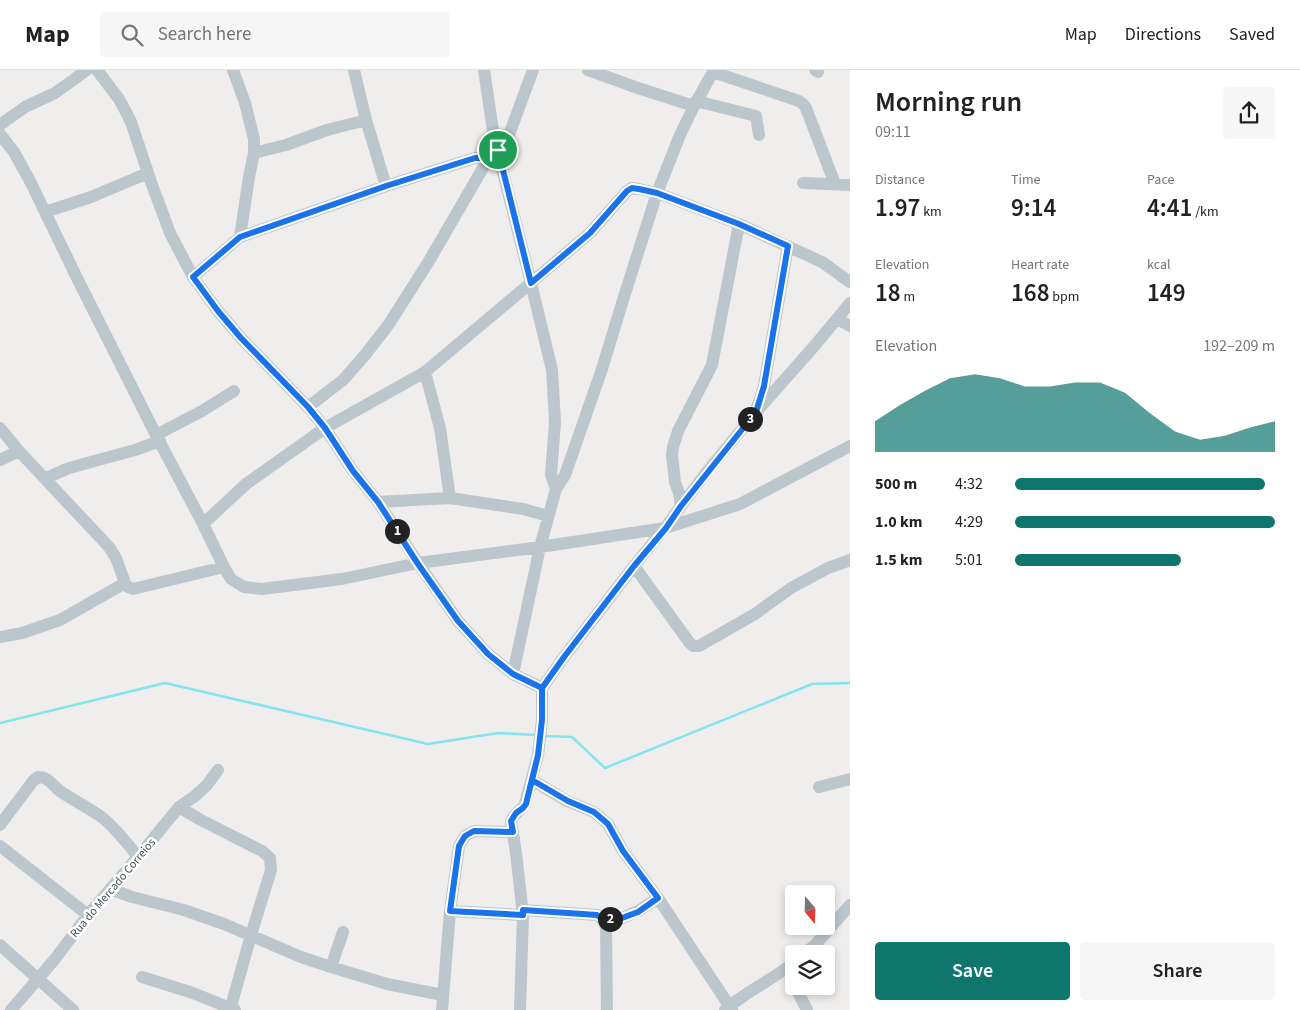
<!DOCTYPE html>
<meta charset="utf-8">
<style>
:root{--surface:#fff;--page:#f6f6f6;--text:#222;--muted:#767676;--line:#e0e0e0;--accent:#0f766e}
body{margin:0;font-family:"Source Sans 3",sans-serif;background:var(--page);color:var(--text);height:100vh;display:flex;flex-direction:column;font-size:19px;white-space:nowrap}
*{box-sizing:border-box;margin:0}
p{font-size:16px;color:var(--muted)}
.icon{flex:none;width:28px;height:28px;fill:none;stroke:currentColor;stroke-width:2;stroke-linecap:round;stroke-linejoin:round}
.map{position:relative;flex:1;overflow:hidden}
.side{display:flex;flex-direction:column;background:var(--surface);width:450px}
.side>*{flex:none}
.needle{width:32px;rotate:161deg}
.buttons{position:absolute;left:785px;top:815px;display:grid;gap:10px}
.buttons a{display:grid;place-items:center;width:50px;height:50px;border-radius:5px;background:var(--surface);box-shadow:0 2px 8px #0003;font-size:25px}
.pin{position:absolute;display:grid;place-items:center;width:42px;height:42px;color:#fff;margin:-21px;border:2px solid #fff;border-radius:50%;box-shadow:0 1px 5px #0007}
.km{position:absolute;width:25px;height:25px;margin:-12px;border-radius:50%;background:#222;color:#fff;font-size:14px;line-height:25px;text-align:center}
.round{display:grid;place-items:center;flex:none;width:52px;height:52px;border-radius:5px;background:var(--page)}
.head{display:flex;align-items:center;justify-content:space-between;height:85px;padding:0 25px}
h1{font-size:28px;font-weight:600;line-height:38px}
.stats{display:grid;grid-template-columns:repeat(3,1fr);gap:8px;height:85px;padding:5px 25px}
.stats div{display:grid;align-content:center}
.stats b{font-size:25px;font-weight:600}
.stats small{font-size:14px;font-weight:400}
.stats p{font-size:14px}
.chart{height:140px;padding:10px 25px}
.chart p{display:flex;justify-content:space-between}
.chart svg{width:100%;height:90px;margin-top:5px;fill:var(--accent);opacity:.7}
.action{display:flex;gap:10px;margin-top:auto;padding:10px 25px}
.action a{flex:1;height:58px;border-radius:5px;background:var(--accent);color:#fff;font-size:20px;font-weight:600;line-height:58px;text-align:center}
.action a+a{background:var(--page);color:var(--text)}
ul{padding:0 25px;list-style:none;font-size:16px}
li{display:grid;grid-template-columns:80px 60px 1fr;align-items:center;height:38px}
li i{height:12px;border-radius:6px;background:var(--accent)}
header{display:flex;align-items:center;gap:30px;box-sizing:border-box;height:70px;padding:0 25px;background:var(--surface);border-bottom:1px solid var(--line)}
header strong{font-size:24px}
nav{display:flex;gap:28px;margin-inline-start:auto;font-size:18px}
.search{width:350px;height:45px;background:var(--page);display:flex;align-items:center;gap:12px;box-sizing:border-box;padding:0 18px;border-radius:5px;color:var(--muted);font-size:19px}
main{display:flex;flex:1;min-height:0}
.map>svg:first-child{display:block}
.lines{fill:none;stroke-linecap:round;stroke-linejoin:round}
.stream{stroke:#84e4ee;stroke-width:2.5}
.minor{stroke:#bbc7cd;stroke-width:12}
.route-casing{stroke:#fff;stroke-width:10}
.route{stroke:#1a73e8;stroke-width:6}
.labels{text-anchor:middle;dominant-baseline:central;stroke-width:5;stroke-linejoin:round;paint-order:stroke}
.street-label{font-size:12px;fill:#45535b;stroke:#fff}
</style>
<header>
<strong>Map</strong>
<div class="search"><svg class="icon" aria-label="search" viewBox="0 0 24 24"><circle cx="10" cy="10" r="6"/><path d="M15 15l6 6"/></svg>Search here</div>
<nav><a>Map</a><a>Directions</a><a>Saved</a></nav>
</header>
<main>
<div class="map">
<svg width="850" height="940" viewBox="0 0 850 940">
<rect width="100%" height="100%" fill="#f0eded"/>
<g class="lines">
<!-- stream -->
<path class="stream" d="M0,653L165,613L428,674L498,663L536,665
M544,666L572,667L605,698L812,614L850,613"/>
<!-- minor -->
<path class="minor" d="M97,0L119,29L126,42L131,52L151,112L170,163L193,207L218,241L241,268L308,337L325,358L353,401L378,432L418,493L458,551L488,584L513,604
M233,0L245,33L254,69V83L249,107L240,167
M354,0L366,50L386,116
M484,0L494,67L531,213L552,300L555,352L551,405L556,419
M588,0L638,18L694,36
M815,0L818,2
M713,2L799,31L803,34L806,38L835,114
M696,31L756,46L759,65
M0,55L25,37L55,23L87,0
M0,64L14,82L30,111L77,208L156,365L203,454L224,497
M254,83L286,75L327,60L366,50
M803,113L850,115
M45,142L91,127L148,103
M193,207L240,167L386,116L475,88H482L487,91
M837,249L850,256
M425,302L440,358L450,428
M308,337L343,310L365,285L389,254L429,191L487,91L505,72L509,65L533,0
M757,338L764,316L788,176
M0,358L19,381L109,477L116,488L125,513
M156,365L202,341L234,321
M0,390L19,381
M46,408L69,398L135,380L160,371
M378,432L450,428L523,439L548,446
M681,436L679,423L675,412L672,385L673,377L678,361L712,295L739,154
M203,454L246,414L325,358L425,302L590,163L627,121L632,118L639,119L657,123L739,154L822,192L850,212
M634,496L689,572L693,576H699L755,544L791,518L828,498L850,490
M0,567L22,563L60,550L125,513L128,517L133,519L224,497L231,509L244,517L262,519L342,509L418,493L540,477L665,458L740,434L850,376
M542,618L513,604L540,477L556,419L565,405L602,299L623,230L657,123L680,65L694,36L714,0
M532,710L567,731L594,742L608,754L623,781L658,828L732,940
M819,717L850,709
M179,737L199,749L262,781L270,788L271,800L251,865L230,940
M0,755L33,711L38,707C49,707 52,715 60,721C74,731 90,738 104,749C117,760 128,774 138,787
M0,776L88,845
M110,819L132,827L184,840L224,854L301,887L331,897L387,914L443,925
M523,840L597,845L604,850L606,858L607,940
M450,841L523,845
M604,850L622,848L638,841L658,828
M0,875L73,940
M804,884L816,874L850,835
M331,897L343,862
M142,907L193,923L235,940
M795,916L807,940
M11,940L55,889L88,845L138,787L179,737L195,726L207,715L218,700
M442,940L450,841L459,776L465,766L474,761L513,762
M520,940L523,845L516,783L511,751C514,743 521,741 525,734L538,685L542,650V618L564,587L634,496L665,458L681,436L706,403L756,342L816,274L850,233
M725,940C746,921 773,910 794,892"/>
</g>
<g class="lines">
<defs>
<path id="route" d="M498,80L488,91L482,88H475L386,116L240,167L193,207L218,241L241,268L308,337L325,358L353,401L378,432L418,494L458,551L488,584L513,604L542,618V650L538,685L526,734L523,738L516,743L511,751L513,762L474,761L465,766L459,776L450,841L523,845V840L597,845L604,850L622,848L638,842L658,828L623,781L608,754L594,742L568,731L532,710L538,685L542,650V618L564,587L634,496L666,458L681,436L756,342L764,316L788,176L739,154L657,123L639,119L632,118L627,121L590,163L531,213L498,80"/>
</defs>
<!-- route casing -->
<use href="#route" class="route-casing"/>
<!-- route -->
<use href="#route" class="route"/>
</g>
<g class="labels">
<!-- street labels -->
<g class="street-label">
<text transform="translate(113 818) rotate(-50)">Rua do Mercado Correios</text>
</g>
</g>
</svg>
<div class="buttons">
<a><svg class="needle" viewBox="-14 -14 28 28"><path d="M0-13l5 13h-10z" fill="#e53935"/><path d="M0 13l5-13h-10z" fill="#767676"/></svg></a>
<a><svg class="icon" aria-label="layers" viewBox="0 0 24 24"><path d="M12 4l9 5-9 5-9-5zM3 14l9 5 9-5"/></svg></a>
</div>
<div class="pin" style="left:498px;top:80px;background:#1e9e55"><svg class="icon" aria-label="arrive" viewBox="0 0 24 24"><path d="M6 21V4h12l-3 4 3 4H6"/></svg></div>
<b class="km" style="left:397px;top:461px">1</b>
<b class="km" style="left:610px;top:849px">2</b>
<b class="km" style="left:750px;top:349px">3</b>
</div>
<section class="side">
<div class="head"><div><h1>Morning run</h1><p>09:11</p></div><a class="round"><svg class="icon" aria-label="share" viewBox="0 0 24 24"><path d="M12 15V3M7 8l5-5 5 5M5 13v7h14v-7"/></svg></a></div>
<div class="stats">
<div><p>Distance</p><b>1.97<small> km</small></b></div>
<div><p>Time</p><b>9:14</b></div>
<div><p>Pace</p><b>4:41<small> /km</small></b></div>
</div>
<div class="stats">
<div><p>Elevation</p><b>18<small> m</small></b></div>
<div><p>Heart rate</p><b>168<small> bpm</small></b></div>
<div><p>kcal</p><b>149</b></div>
</div>
<div class="chart"><p><span>Elevation</span>192–209 m</p>
<svg viewBox="0 0 160 44" preserveAspectRatio="none"><path d="M0 44V29L10 21L20 14L30 8L40 6L50 8L60 12L70 12L80 10L90 10L100 15L110 25L120 34L130 38L140 36L150 32L160 29V44z"/></svg>
</div>
<ul>
<li><b>500 m</b>4:32<i style="width:96%"></i></li>
<li><b>1.0 km</b>4:29<i style="width:100%"></i></li>
<li><b>1.5 km</b>5:01<i style="width:64%"></i></li>
</ul>
<div class="action"><a>Save</a><a>Share</a></div>
</section>
</main>
